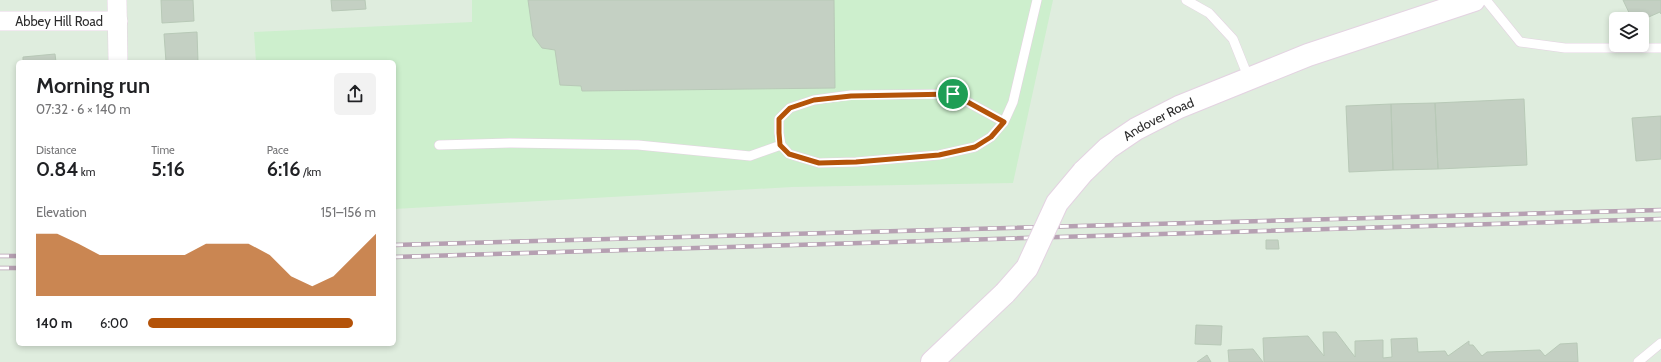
<!DOCTYPE html>
<meta charset="utf-8">
<style>
:root{--surface:#fff;--page:#f2f2f2;--text:#202124;--muted:#757577;--accent:#b45309}
body{margin:0;font-family:Cabin,sans-serif;background:var(--page);color:var(--text);height:100vh;display:flex;flex-direction:column;font-size:15px;white-space:nowrap}
*{box-sizing:border-box;margin:0}
p{font-size:13px;color:var(--muted)}
.icon{flex:none;width:22px;height:22px;fill:none;stroke:currentColor;stroke-width:2;stroke-linecap:round;stroke-linejoin:round}
.map{position:relative;flex:1;overflow:hidden}
.sheet{position:absolute;left:16px;top:60px;width:380px;height:286px;display:flex;flex-direction:column;background:var(--surface);border-radius:6px;box-shadow:0 2px 6px #0003}
.sheet>*{flex:none}
.buttons{position:absolute;left:1609px;top:12px;display:grid;gap:8px}
.buttons a{display:grid;place-items:center;width:40px;height:40px;border-radius:6px;background:var(--surface);box-shadow:0 2px 6px #0003;font-size:20px}
.pin{position:absolute;display:grid;place-items:center;width:34px;height:34px;color:#fff;margin:-17px;border:2px solid #fff;border-radius:50%;box-shadow:0 1px 4px #0007}
.round{display:grid;place-items:center;flex:none;width:42px;height:42px;border-radius:6px;background:var(--page)}
.overview{display:flex;align-items:center;justify-content:space-between;height:68px;padding:0 20px}
h1{font-size:22px;font-weight:600;line-height:30px}
.figures{display:grid;grid-template-columns:repeat(3,1fr);gap:6px;height:68px;padding:4px 20px}
.figures div{display:grid;align-content:center}
.figures b{font-size:20px;font-weight:600}
.figures small{font-size:11px;font-weight:400}
.figures p{font-size:11px}
.chart{height:112px;padding:8px 20px}
.chart p{display:flex;justify-content:space-between}
.chart svg{width:100%;height:72px;margin-top:4px;fill:var(--accent);opacity:.7}
ul{padding:0 20px;list-style:none;font-size:13px}
li{display:grid;grid-template-columns:64px 48px 1fr;align-items:center;height:30px}
li i{height:10px;border-radius:5px;background:var(--accent)}
.map>svg:first-child{display:block}
.education{fill:#cdefcd}
.building{fill:#c4d0c3;stroke:#b8c9b7}
.lines{fill:none;stroke-linecap:round;stroke-linejoin:round}
.lane-casing{stroke:#e4d3e2;stroke-width:10}
.street-casing{stroke:#e4d3e2;stroke-width:20}
.secondary-casing{stroke:#e4d3e2;stroke-width:24}
.lane{stroke:#fff;stroke-width:9}
.street{stroke:#fff;stroke-width:19}
.secondary{stroke:#fff;stroke-width:22}
.rail-casing{stroke:#b6a0b2;stroke-width:4.5}
.rail{stroke:#fff;stroke-width:3;stroke-dasharray:9;stroke-linecap:butt}
.secondary-bridge-casing{stroke:#e4d3e2;stroke-width:24;stroke-linecap:butt}
.secondary-bridge{stroke:#fff;stroke-width:22}
.route-casing{stroke:#fff;stroke-width:8}
.route{stroke:#b45309;stroke-width:5}
.labels{text-anchor:middle;dominant-baseline:central;stroke-width:3;stroke-linejoin:round;paint-order:stroke}
.street-label{font-size:13px;fill:#2c2c2c;stroke:#fff}
</style>
<div class="map">
<svg width="1661" height="362" viewBox="0 0 1661 362">
<rect width="100%" height="100%" fill="#dfedde"/>
<!-- education -->
<path class="education" d="M472,0H1053L1013,183L792,187L394,209V62H256L254,32L472,22Z"/>
<!-- building -->
<path class="building" d="M161,0H193L194,21L162,23Z
M331,0H365L366,9L332,11Z
M528,0H834L835,88L582,91L581,86L560,85L555,50L542,48L533,36Z
M1623,0H1661V14L1660,12L1642,20V19H1632Z
M197,32L198,62H166L164,34Z
M55,54L56,62H23V57Z
M1524,99L1527,165L1438,169L1435,103Z
M1435,103L1438,169L1393,170L1391,104Z
M1391,104L1393,170L1349,172L1346,106Z
M1661,116V159L1636,161L1632,118Z
M1266,240H1278L1279,249H1266Z
M1196,325L1222,326L1221,345L1195,344Z
M1323,332H1336L1355,357V341L1383,340V358L1392,357L1391,339L1417,338L1418,352L1445,351L1448,356L1469,341V345H1473L1482,356L1487,352L1540,350L1545,356L1560,344L1577,343L1578,362H1264L1263,338L1308,336L1324,356Z
M1253,349L1263,362H1229L1228,350Z
M1207,355L1211,362H1197Z"/>
<g class="lines">
<defs>
<path id="lane" d="M1186,0L1209,13L1233,39L1249,79
M1486,0L1520,42L1565,48H1661
M1004,122L953,94L851,95L814,100L790,108L779,119V133L781,145L789,154L819,163L856,162L939,155L975,147L991,137L1004,122L1013,102L1037,0
M439,145L511,143L638,145L750,156L781,145
M1638,362L1661,343"/>
<g id="street">
<path d="M117,0L118,62"/>
<path id="s1" d="M0,21H118"/>
</g>
<g id="secondary">
<path id="s2" d="M1083,172L1108,148L1136,129L1179,107L1308,55L1474,0"/>
<path d="M932,362L1005,293"/>
</g>
</defs>
<!-- lane casing -->
<use href="#lane" class="lane-casing"/>
<!-- street casing -->
<use href="#street" class="street-casing"/>
<!-- secondary casing -->
<use href="#secondary" class="secondary-casing"/>
<!-- lane -->
<use href="#lane" class="lane"/>
<!-- street -->
<use href="#street" class="street"/>
<!-- secondary -->
<use href="#secondary" class="secondary"/>
<defs>
<path id="rail" d="M394,245L1661,210
M0,256H18
M394,257L1661,219
M0,268H18"/>
</defs>
<!-- rail casing -->
<use href="#rail" class="rail-casing"/>
<!-- rail -->
<use href="#rail" class="rail"/>
<defs>
<path id="secondary-bridge" d="M1005,293L1027,268L1057,203L1083,172"/>
</defs>
<!-- secondary-bridge casing -->
<use href="#secondary-bridge" class="secondary-bridge-casing"/>
<!-- secondary-bridge -->
<use href="#secondary-bridge" class="secondary-bridge"/>
</g>
<g class="lines">
<defs>
<path id="route" d="M953,94L1004,122L991,137L975,147L939,155L856,162L819,163L789,154L780,145L779,133V119L790,108L814,100L851,96Z"/>
</defs>
<!-- route casing -->
<use href="#route" class="route-casing"/>
<!-- route -->
<use href="#route" class="route"/>
</g>
<g class="labels">
<!-- street labels -->
<g class="street-label">
<text stroke="none"><textPath href="#s1" startOffset="59">Abbey Hill Road</textPath></text>
<text stroke="none"><textPath href="#s2" startOffset="93">Andover Road</textPath></text>
</g>
</g>
</svg>
<div class="buttons">
<a><svg class="icon" aria-label="layers" viewBox="0 0 24 24"><path d="M12 4l9 5-9 5-9-5zM3 14l9 5 9-5"/></svg></a>
</div>
<div class="pin" style="left:953px;top:94px;background:#1e9e55"><svg class="icon" aria-label="arrive" viewBox="0 0 24 24"><path d="M6 21V4h12l-3 4 3 4H6"/></svg></div>
<section class="sheet">
<div class="overview"><div><h1>Morning run</h1><p>07:32 · 6 × 140 m</p></div><a class="round"><svg class="icon" aria-label="share" viewBox="0 0 24 24"><path d="M12 15V3M7 8l5-5 5 5M5 13v7h14v-7"/></svg></a></div>
<div class="figures">
<div><p>Distance</p><b>0.84<small> km</small></b></div>
<div><p>Time</p><b>5:16</b></div>
<div><p>Pace</p><b>6:16<small> /km</small></b></div>
</div>
<div class="chart"><p><span>Elevation</span>151–156 m</p>
<svg viewBox="0 0 160 44" preserveAspectRatio="none"><path d="M0 44V6L10 6L20 12L30 19L40 19L50 19L60 19L70 19L80 12L90 12L100 12L110 19L120 32L130 38L140 32L150 19L160 6V44z"/></svg>
</div>
<ul>
<li><b>140 m</b>6:00<i style="width:90%"></i></li>
</ul>
</section>
</div>
